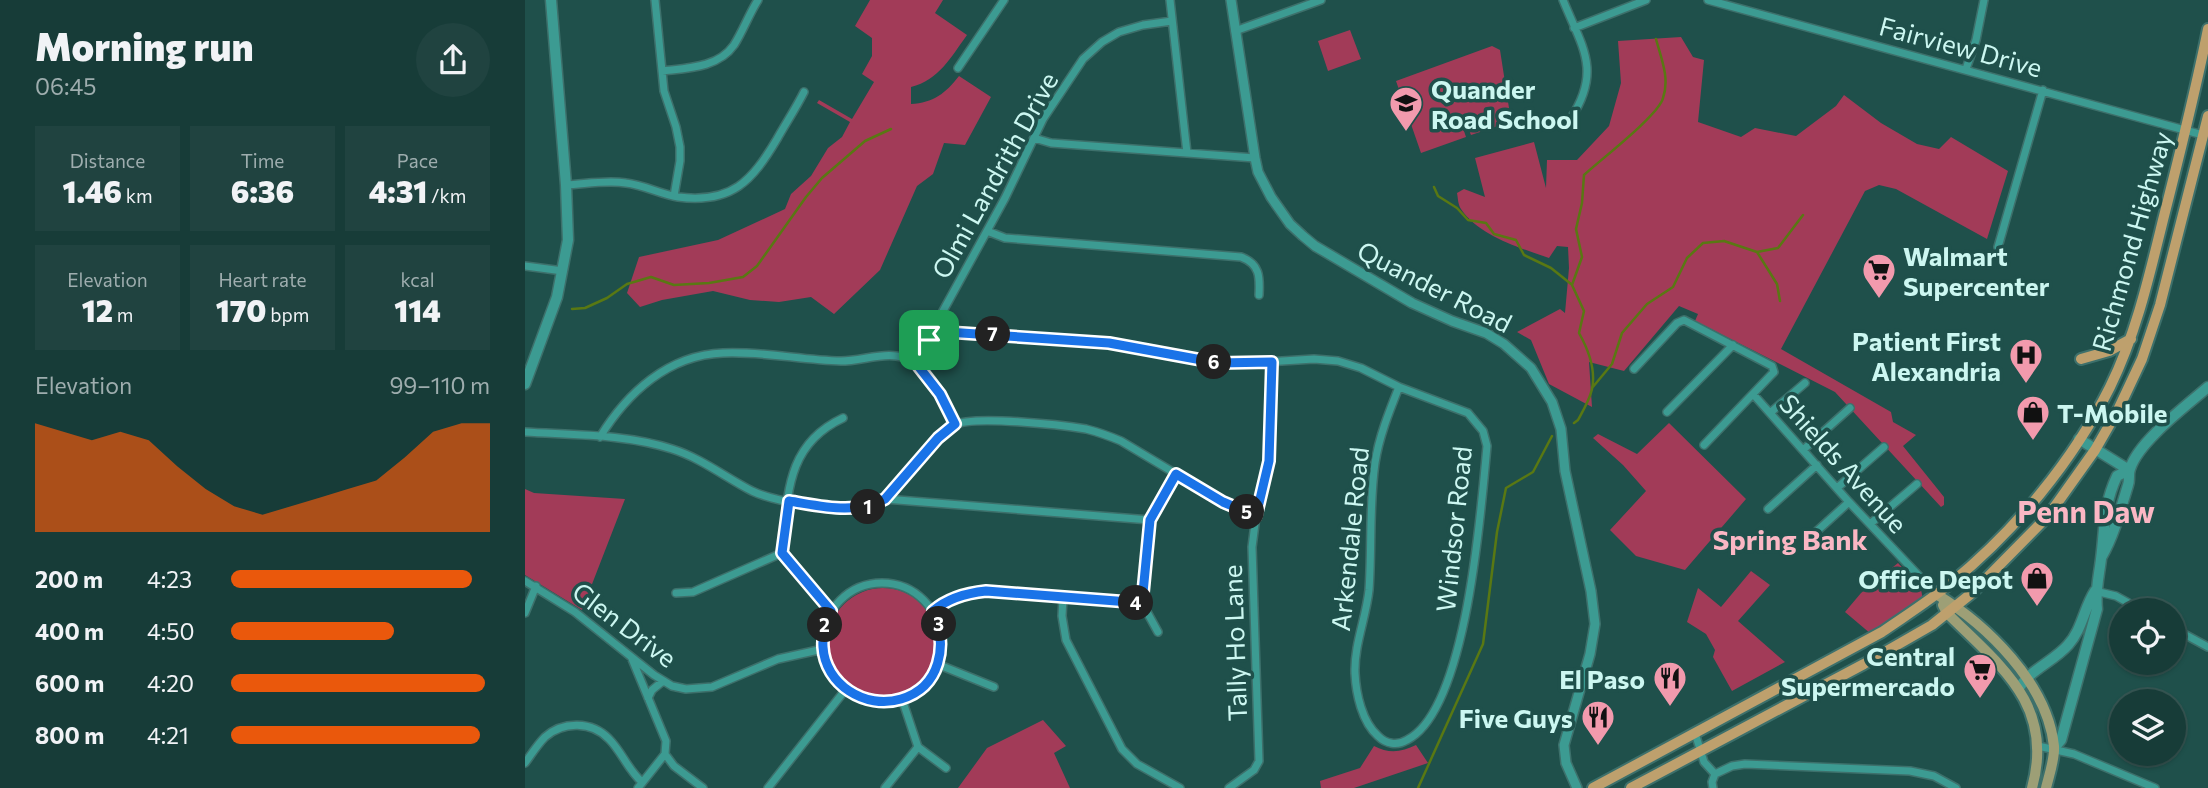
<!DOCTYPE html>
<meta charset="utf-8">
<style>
:root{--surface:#173c38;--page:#204340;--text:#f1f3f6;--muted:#9eadae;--line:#365653;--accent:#ea580c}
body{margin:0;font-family:Commissioner,sans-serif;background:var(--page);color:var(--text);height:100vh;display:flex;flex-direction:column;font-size:26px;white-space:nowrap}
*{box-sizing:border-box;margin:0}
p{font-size:23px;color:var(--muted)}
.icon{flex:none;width:38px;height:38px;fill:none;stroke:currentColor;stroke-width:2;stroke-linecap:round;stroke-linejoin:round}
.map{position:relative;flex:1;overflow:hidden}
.panel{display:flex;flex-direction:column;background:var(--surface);width:525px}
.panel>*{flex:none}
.buttons{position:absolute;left:1584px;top:598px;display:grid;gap:14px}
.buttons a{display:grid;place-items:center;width:77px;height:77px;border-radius:50%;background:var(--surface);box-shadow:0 2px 5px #0004,0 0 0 2px var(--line);font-size:35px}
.pin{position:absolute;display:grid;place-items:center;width:60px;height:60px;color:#fff;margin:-30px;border-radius:14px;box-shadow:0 4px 10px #0006}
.km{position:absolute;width:35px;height:35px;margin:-18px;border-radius:50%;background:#222;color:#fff;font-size:19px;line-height:35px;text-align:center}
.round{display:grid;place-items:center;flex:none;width:74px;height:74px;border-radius:37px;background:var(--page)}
.overview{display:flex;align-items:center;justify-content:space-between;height:119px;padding:0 35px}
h1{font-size:38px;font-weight:800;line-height:52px}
.stats{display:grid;grid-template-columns:repeat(3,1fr);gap:10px;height:119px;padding:7px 35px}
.stats div{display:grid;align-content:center;border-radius:0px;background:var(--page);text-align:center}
.stats b{font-size:30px;font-weight:800}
.stats small{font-size:19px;font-weight:400}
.stats p{font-size:19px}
.chart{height:196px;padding:14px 35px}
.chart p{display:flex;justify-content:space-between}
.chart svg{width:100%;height:126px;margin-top:7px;fill:var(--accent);opacity:.7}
ul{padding:0 35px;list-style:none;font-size:23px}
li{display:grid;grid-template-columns:112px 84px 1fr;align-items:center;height:52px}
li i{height:18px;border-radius:9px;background:var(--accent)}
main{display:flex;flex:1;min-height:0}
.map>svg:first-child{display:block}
.green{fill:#a23b58}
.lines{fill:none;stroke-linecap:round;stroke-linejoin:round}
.stream{stroke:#597813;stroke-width:2.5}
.minor-casing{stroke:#3d706b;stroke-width:10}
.tertiary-casing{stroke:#3d706b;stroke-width:12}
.secondary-casing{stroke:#3d706b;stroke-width:13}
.primary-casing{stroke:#3d706b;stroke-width:14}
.trunk-casing{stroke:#3d706b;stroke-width:14}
.minor{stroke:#3c9b92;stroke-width:7}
.tertiary{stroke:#3c9b92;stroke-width:9}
.secondary{stroke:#3c9b92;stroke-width:10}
.primary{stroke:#9d9f76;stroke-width:10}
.trunk{stroke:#bea06d;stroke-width:10}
.route-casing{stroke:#fff;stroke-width:14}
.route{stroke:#1a73e8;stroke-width:9}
.labels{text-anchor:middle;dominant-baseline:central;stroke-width:7;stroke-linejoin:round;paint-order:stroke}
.street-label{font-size:26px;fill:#ccf7f1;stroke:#1f504b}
.poi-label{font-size:26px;font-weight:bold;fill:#ccf7f1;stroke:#1f504b;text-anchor:end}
.neighbourhood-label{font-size:28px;font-weight:bold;fill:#fbb7c4;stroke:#1f504b}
.quarter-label{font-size:30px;font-weight:bold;fill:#fbb7c4;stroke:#1f504b}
</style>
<main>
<section class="panel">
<div class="overview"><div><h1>Morning run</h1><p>06:45</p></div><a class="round"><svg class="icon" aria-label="share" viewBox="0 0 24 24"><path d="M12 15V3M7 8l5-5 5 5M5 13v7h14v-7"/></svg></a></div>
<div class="stats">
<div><p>Distance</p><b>1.46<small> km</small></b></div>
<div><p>Time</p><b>6:36</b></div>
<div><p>Pace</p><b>4:31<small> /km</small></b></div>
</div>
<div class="stats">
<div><p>Elevation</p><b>12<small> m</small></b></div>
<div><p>Heart rate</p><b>170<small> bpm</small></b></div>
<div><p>kcal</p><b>114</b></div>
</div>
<div class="chart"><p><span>Elevation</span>99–110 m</p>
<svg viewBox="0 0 160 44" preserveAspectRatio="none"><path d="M0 44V6L10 9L20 12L30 9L40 12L50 21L60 29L70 35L80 38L90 35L100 32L110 29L120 26L130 18L140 9L150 6L160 6V44z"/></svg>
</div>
<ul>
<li><b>200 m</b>4:23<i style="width:93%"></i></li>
<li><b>400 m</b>4:50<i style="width:63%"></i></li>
<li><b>600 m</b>4:20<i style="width:98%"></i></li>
<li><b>800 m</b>4:21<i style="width:96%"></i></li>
</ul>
</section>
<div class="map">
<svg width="1683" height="788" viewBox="0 0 1683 788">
<rect width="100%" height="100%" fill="#1f504b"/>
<!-- green -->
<path class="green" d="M345,0H418L410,13L442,35C426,57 414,80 386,87V104C408,103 421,93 434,76L466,97L440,145L419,143L408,174L392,186L355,270L309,314L286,297L254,302L225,300L188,291L137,300L115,307L102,293L114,257L193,240L260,209L266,194L286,176L303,148L317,137L325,122L292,103L294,100L327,119L349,82L337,74L347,56V38L330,26Z
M825,30L836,59L803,71L793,41Z
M1156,37L1168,57L1179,60L1173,122L1216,137L1230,128L1271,136L1311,106L1319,95L1356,123L1392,144L1414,149L1426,137L1483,171L1462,239L1371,189L1354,185L1340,191L1256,349L1366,412L1368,422L1391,435L1378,446L1419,497V505L1416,507L1310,392L1170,321L1173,314L1154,306L1099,371L1064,362L1067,407L1024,384L1006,340L992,332L1035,309L1040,313L1044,268L1043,247L1032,246L1024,258C995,248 954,236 936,209C933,205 933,198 932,193L939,189L960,197L950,158L1009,142L1021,188L1022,160H1052L1084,126L1096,83L1093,41Z
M967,46L975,50L984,108L988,121L946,135L941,123L937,125L941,137L896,153L871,81Z
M1144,423L1221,499L1160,570L1111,556L1085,530L1121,491L1098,465L1068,438L1073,434L1112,454Z
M0,489L9,493L100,499L57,610L0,575Z
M1373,563C1382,573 1402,587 1396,601L1346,634L1320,612L1336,593Z
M1226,571L1245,585L1213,621L1260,662L1207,691L1188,657L1190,650L1181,634L1162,622L1173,588L1196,607Z
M303 643a55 55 0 1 1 110 0a55 55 0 1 1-110 0Z
M518,720L541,746L529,753L545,788H433L462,748Z
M891,745L903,763L829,788H796L795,781L835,768L849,746C864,754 877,752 891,745Z"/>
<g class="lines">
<!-- stream -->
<path class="stream" d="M909,187L913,196L932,208L943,220L961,223L969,234L991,240L999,255L1026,268L1046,284
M1232,252L1253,248L1278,215
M47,309L60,308L82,298L102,284L126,277L149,285L184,283L218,277L232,266L281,197L297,178L340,141L366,129
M1067,388L1087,364L1097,333L1122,304L1148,287L1162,258L1178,243L1199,241L1232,252L1252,284L1255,301
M1049,423L1053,420C1058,411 1065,399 1067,389C1071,370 1063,349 1054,333L1059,311L1047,285L1057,257L1051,229L1057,203L1059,175C1075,160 1134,115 1138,98C1145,78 1136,58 1131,39
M893,788L958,644L972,532L981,488L1008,472L1027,436"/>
<defs>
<path id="minor" d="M130,0L139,91L151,127L155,147V161L149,196
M645,0L662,153
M1038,0C1057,47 1077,70 1046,118
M1183,0L1678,135
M1049,28L1121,0
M710,31L796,0
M433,68L479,0
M1441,69L1451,40L1459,0
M137,71C162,68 193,68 209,45C218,31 224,14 233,0
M509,138L526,143L730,158
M41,185C61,184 81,180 101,183C119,185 135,194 153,197C207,204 227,181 252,139C261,123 271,108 279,92
M462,231L480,238L716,257C735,264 735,277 734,295
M1473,247L1518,90
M0,266L38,271
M404,340L422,332H443L584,343L693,363H724L789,359L813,361L836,368L874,387L943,413L958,431L962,446C956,510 942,710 882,740C872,746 861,744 853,736C837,722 831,694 830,673C829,645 841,618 844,590C847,548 844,505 850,463C854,437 864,412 874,387
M390,362L480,198L518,119L558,59L577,42L594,32L618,25L647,21
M1109,369L1152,323L1159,320L1247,366L1249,372L1246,375L1179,445
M1228,394L1324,502L1411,594
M1142,412L1208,345
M1245,413L1280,383
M0,432C48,435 101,434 147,449C176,458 200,477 227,491C250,502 305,510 331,509C375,507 393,445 429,425C448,415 537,425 561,429C573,432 584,436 596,441L698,502L731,516
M75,437C102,393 143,355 198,353C237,351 276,360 316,361C341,361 365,348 389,362C407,372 423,406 430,424
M1278,450L1325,408
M1312,488L1359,447
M360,499L625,520
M1243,509L1292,465
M1345,524L1392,484
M1281,541L1324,502
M257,553C263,496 260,445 318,418
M257,553L306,611
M0,581L50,612L129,675L147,686L161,689L187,687L253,659L298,649
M298 642a59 59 0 1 1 118 0a59 59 0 1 1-118 0Z
M1570,591L1591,596L1618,611
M151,593L168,592L257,553
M538,597L537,616L541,640L597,749L612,764L655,788
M617,603L625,520L651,474
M617,603L633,632
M408,611L428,598L461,591L617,603
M0,613L11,586
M1648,628L1683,647
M107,659L141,741L140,754L149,766L178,788
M412,664L469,687
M123,698L127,690L138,681
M377,699L393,747L421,768
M1170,733L1179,762L1190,774
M1513,746L1549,754L1630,788
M0,763C6,755 12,745 20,737C38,721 67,721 84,739C97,752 103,770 117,782
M1190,774L1207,766L1220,764L1385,771L1409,776L1431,788
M113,788L140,754
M243,788L321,689
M360,788L393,747
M704,788L729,770L734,761L727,547L731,516L744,461L747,362
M1188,788L1187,782L1190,774"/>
<path id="tertiary" d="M706,0L730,158L733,172L746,197L765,224L778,236L790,246L887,303L927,321L961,333L979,344L1006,368L1027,402L1036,429L1040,471L1066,591L1070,624L1065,654L1039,745L1041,763L1052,788"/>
<path id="secondary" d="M0,384L32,297L43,240L41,185L26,0
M1554,439L1604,470
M1577,556C1589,535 1596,508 1603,485C1605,480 1603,474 1605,469C1613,442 1661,406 1683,387
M1494,688C1505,670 1529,661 1543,645C1557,630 1559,608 1570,591
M1529,748L1536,740L1572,609C1570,591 1574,576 1576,559C1580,528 1578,506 1592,476L1604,470"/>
<path id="primary" d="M1411,594C1462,625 1522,683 1529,746C1530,759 1524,775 1521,788
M1418,605L1422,613C1475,666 1530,704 1507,788"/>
<path id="trunk" d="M1556,359L1584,351L1606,339
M1068,788L1357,632C1380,616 1404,601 1426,583C1490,531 1548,461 1585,387C1611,334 1624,277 1638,220C1654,157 1670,94 1683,29
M1106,788L1339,664L1407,625L1447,593L1523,516L1570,450L1593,410L1617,359L1635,305L1683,116"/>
</defs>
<!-- minor casing -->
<use href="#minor" class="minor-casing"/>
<!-- tertiary casing -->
<use href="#tertiary" class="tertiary-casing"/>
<!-- secondary casing -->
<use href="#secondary" class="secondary-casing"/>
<!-- primary casing -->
<use href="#primary" class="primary-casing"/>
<!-- trunk casing -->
<use href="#trunk" class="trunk-casing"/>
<!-- minor -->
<use href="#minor" class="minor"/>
<!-- tertiary -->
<use href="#tertiary" class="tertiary"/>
<!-- secondary -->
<use href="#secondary" class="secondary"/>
<!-- primary -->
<use href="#primary" class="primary"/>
<!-- trunk -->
<use href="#trunk" class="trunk"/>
</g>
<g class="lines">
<defs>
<path id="route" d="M422,332L584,343L693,363L747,362L744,461L731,516L698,502L651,474L625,520L617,603L461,591C441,593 423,598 408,611C423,645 416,687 376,699C340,710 300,684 298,647C297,634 301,622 306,611L257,553L264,501C296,506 330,515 360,499L413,438L430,424L415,394L390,362L404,340Z"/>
</defs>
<!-- route casing -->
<use href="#route" class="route-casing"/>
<!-- route -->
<use href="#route" class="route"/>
</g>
<!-- icons -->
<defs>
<symbol id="school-pin" viewBox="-11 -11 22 30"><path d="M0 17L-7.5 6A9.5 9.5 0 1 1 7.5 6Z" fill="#f29aad" stroke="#1f504b"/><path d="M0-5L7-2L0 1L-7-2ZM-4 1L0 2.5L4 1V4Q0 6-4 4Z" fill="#111"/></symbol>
<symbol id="supermarket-pin" viewBox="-11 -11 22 30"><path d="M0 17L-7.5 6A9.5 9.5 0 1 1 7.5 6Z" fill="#f29aad" stroke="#1f504b"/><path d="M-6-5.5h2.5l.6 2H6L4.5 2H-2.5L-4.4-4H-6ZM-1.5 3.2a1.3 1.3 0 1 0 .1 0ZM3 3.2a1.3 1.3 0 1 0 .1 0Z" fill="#111"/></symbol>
<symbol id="hospital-pin" viewBox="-11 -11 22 30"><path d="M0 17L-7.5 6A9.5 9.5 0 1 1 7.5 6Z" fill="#f29aad" stroke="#1f504b"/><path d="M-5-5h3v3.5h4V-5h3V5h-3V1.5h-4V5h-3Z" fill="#111"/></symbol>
<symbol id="shop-pin" viewBox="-11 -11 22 30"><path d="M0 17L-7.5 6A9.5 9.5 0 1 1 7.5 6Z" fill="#f29aad" stroke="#1f504b"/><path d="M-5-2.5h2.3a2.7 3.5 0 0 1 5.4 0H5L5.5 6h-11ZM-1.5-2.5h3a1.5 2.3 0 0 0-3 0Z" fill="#111"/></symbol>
<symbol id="restaurant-pin" viewBox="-11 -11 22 30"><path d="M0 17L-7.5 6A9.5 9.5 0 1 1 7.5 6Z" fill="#f29aad" stroke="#1f504b"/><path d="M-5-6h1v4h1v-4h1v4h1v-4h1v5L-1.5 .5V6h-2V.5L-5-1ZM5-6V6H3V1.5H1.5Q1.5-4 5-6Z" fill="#111"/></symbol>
</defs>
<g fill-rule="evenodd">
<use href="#school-pin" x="862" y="84" width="38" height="52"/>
<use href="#supermarket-pin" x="1335" y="251" width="38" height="52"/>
<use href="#hospital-pin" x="1482" y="336" width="38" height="52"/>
<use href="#shop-pin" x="1489" y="393" width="38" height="52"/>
<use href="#shop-pin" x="1493" y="559" width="38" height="52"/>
<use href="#supermarket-pin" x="1436" y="651" width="38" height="52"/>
<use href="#restaurant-pin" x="1126" y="659" width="38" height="52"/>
<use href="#restaurant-pin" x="1054" y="698" width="38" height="52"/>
</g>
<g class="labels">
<!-- street labels -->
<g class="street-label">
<text transform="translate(1436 46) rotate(15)">Fairview Drive</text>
<text transform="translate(469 175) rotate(-61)">Olmi Landrith Drive</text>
<text transform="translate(1606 241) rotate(-74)">Richmond Highway</text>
<text transform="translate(910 286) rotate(27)">Quander Road</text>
<text transform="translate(1319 463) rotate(48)">Shields Avenue</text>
<text transform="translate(928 529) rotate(-84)">Windsor Road</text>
<text transform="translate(824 539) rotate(-84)">Arkendale Road</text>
<text transform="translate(100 624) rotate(37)">Glen Drive</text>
<text transform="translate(709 643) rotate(-92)">Tally Ho Lane</text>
</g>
<!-- poi labels -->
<g class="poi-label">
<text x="906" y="88" text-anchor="start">Quander<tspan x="906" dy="30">Road School</tspan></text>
<text x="1378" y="255" text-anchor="start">Walmart<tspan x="1378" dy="30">Supercenter</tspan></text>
<text x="1476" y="340">Patient First<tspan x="1476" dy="30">Alexandria</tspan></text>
<text x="1532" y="412" text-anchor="start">T-Mobile</text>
<text x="1488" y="578">Office Depot</text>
<text x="1430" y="655">Central<tspan x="1430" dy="30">Supermercado</tspan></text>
<text x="1120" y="678">El Paso</text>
<text x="1048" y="717">Five Guys</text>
</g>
<!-- neighbourhood labels -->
<g class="neighbourhood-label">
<text x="1265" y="539">Spring Bank</text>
</g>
<!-- quarter labels -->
<g class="quarter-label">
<text x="1561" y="510">Penn Daw</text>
</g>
</g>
</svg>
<div class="buttons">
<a><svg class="icon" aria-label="locate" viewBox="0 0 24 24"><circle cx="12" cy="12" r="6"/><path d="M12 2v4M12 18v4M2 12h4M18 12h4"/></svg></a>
<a><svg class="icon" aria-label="layers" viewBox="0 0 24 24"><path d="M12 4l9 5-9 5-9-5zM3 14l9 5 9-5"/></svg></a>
</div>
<div class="pin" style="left:404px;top:340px;background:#1e9e55"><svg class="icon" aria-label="arrive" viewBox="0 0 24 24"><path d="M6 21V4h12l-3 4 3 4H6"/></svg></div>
<b class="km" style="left:343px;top:507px">1</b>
<b class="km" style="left:300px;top:625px">2</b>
<b class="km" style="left:414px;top:624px">3</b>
<b class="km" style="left:611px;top:603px">4</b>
<b class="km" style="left:722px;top:512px">5</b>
<b class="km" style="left:689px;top:362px">6</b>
<b class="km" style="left:468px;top:334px">7</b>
</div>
</main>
